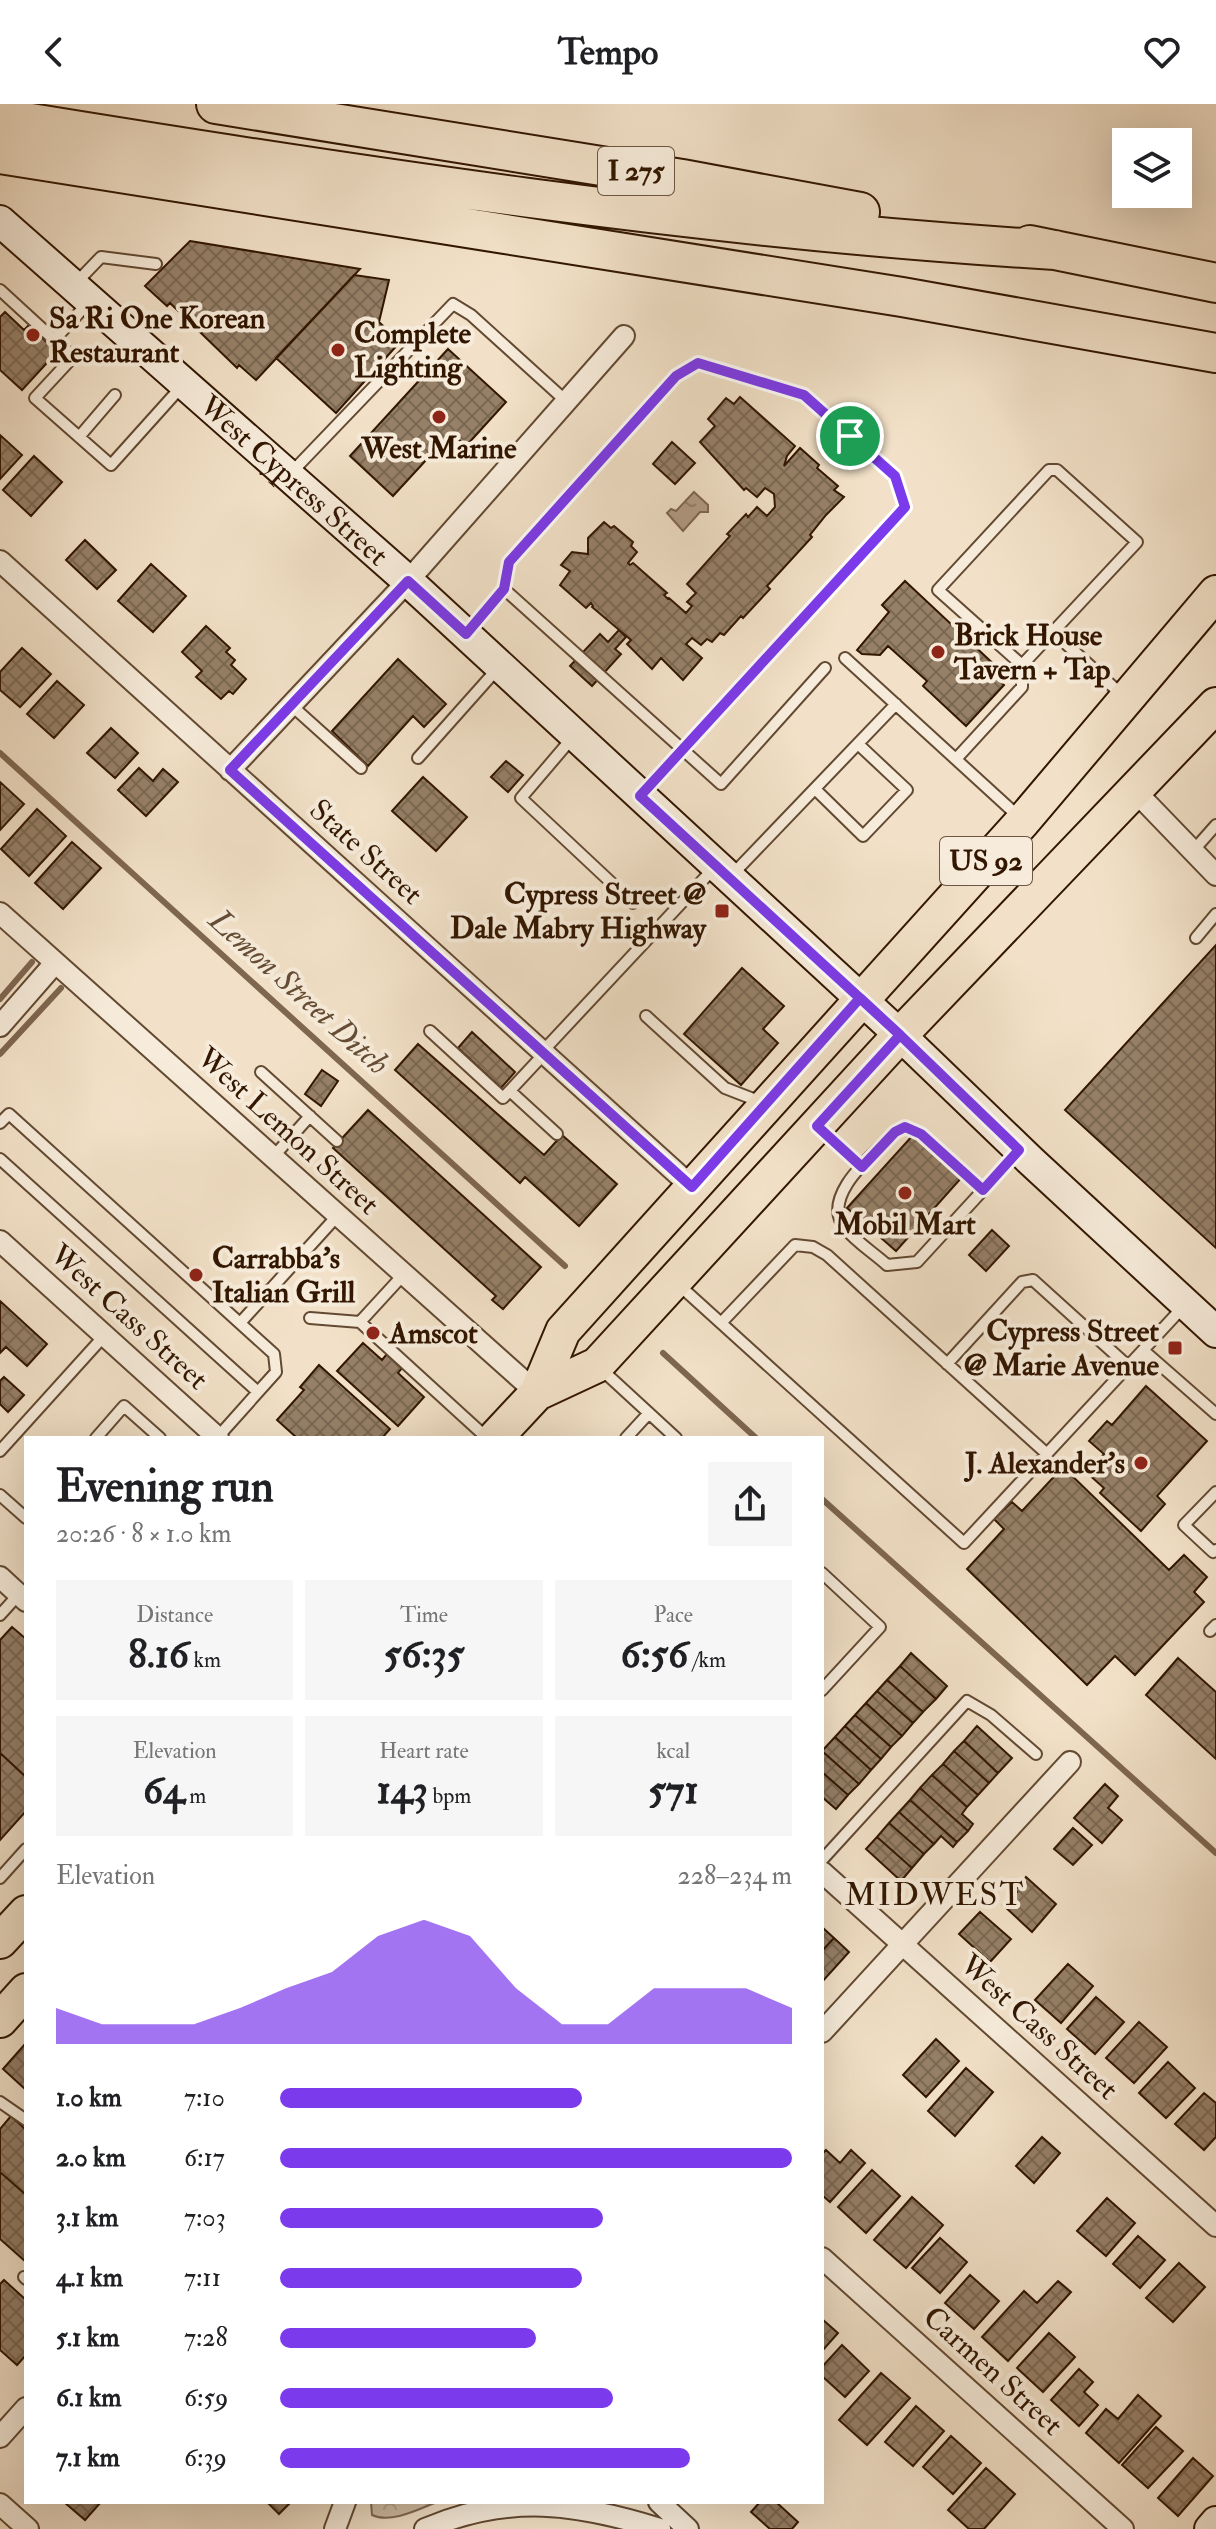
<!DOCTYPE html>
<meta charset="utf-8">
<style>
:root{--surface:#fff;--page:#f6f6f6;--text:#202124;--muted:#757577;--accent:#7c3aed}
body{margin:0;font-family:"IM FELL Double Pica",serif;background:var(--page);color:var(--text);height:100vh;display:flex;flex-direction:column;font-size:30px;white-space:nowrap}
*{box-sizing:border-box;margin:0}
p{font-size:26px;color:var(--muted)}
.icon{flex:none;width:44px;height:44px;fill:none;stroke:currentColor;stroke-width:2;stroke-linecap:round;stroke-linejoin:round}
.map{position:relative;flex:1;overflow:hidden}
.details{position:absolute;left:24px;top:1332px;width:800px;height:1068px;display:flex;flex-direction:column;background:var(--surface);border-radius:0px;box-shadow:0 8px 32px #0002}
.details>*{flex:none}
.buttons{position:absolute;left:1112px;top:24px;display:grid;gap:16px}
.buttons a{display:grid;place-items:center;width:80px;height:80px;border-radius:0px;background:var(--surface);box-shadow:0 8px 32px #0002;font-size:40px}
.pin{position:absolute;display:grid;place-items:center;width:68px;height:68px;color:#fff;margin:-34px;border:4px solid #fff;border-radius:50%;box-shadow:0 2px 8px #0007}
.round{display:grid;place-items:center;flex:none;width:84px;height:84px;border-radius:0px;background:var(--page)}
.overview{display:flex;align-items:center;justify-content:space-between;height:136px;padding:0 32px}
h1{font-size:44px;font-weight:800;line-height:60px}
.metrics{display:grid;grid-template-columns:repeat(3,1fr);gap:12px;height:136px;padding:8px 32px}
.metrics div{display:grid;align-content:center;border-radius:0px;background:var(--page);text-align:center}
.metrics b{font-size:40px;font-weight:800}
.metrics small{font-size:22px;font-weight:400}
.metrics p{font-size:22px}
.chart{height:224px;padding:16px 32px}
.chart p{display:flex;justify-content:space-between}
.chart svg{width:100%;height:144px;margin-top:8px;fill:var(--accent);opacity:.7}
ul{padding:0 32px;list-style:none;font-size:26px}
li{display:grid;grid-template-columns:128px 96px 1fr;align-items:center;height:60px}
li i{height:20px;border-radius:10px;background:var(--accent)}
header{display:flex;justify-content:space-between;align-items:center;height:104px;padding:0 32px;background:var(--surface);font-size:36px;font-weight:800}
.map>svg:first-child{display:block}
.park{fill:url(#park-crowns);stroke:#826a53;stroke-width:2}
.water{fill:url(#water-ripples);stroke:#7e664f;stroke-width:2}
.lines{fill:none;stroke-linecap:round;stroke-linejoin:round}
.stream{stroke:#7e664f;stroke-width:6}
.building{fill:url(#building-cross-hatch);stroke:#321600;stroke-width:2}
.lane-casing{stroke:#624932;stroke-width:14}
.street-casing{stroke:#624932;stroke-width:24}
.secondary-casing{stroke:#321600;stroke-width:34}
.primary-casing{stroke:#321600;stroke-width:38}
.highway-casing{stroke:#321600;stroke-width:42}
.lane{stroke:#f7ecdb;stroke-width:10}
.street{stroke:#f7ecdb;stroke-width:20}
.secondary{stroke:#f7ecdb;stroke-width:30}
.primary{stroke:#f2e1c8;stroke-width:34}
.highway{stroke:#f2e1c8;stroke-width:38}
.route-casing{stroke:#fff;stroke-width:16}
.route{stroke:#7c3aed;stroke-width:10}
.poi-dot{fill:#8f2418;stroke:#f7ecdb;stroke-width:3}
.labels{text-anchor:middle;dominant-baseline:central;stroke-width:8;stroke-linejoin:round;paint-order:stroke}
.shield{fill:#f7ecdb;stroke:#6d5642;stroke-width:2}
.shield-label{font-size:28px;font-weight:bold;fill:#321600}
.poi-label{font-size:30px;font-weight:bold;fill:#321600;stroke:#f7ecdb;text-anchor:start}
.street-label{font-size:30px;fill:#321600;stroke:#f7ecdb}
.water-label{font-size:32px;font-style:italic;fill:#654c35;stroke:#f7ecdb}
.neighbourhood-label{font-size:32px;letter-spacing:2px;fill:#321600;stroke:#f7ecdb}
</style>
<header><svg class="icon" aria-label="back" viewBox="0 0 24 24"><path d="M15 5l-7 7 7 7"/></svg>Tempo<svg class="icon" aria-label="heart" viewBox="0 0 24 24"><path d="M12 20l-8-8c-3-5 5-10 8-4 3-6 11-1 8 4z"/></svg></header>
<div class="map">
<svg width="1216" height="2425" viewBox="0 0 1216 2425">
<defs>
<pattern id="park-crowns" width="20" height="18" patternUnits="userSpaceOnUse" patternTransform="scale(2)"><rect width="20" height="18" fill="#d1bea6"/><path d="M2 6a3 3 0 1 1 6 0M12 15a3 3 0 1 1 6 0" fill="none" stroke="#b4a38d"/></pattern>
<pattern id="water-ripples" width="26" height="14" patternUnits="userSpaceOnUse" patternTransform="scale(2)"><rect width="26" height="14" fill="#b19c84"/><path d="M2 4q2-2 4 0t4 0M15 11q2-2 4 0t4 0" fill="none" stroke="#917e6a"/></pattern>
<pattern id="building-cross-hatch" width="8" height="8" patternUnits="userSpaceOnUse" patternTransform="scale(2)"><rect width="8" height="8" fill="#968068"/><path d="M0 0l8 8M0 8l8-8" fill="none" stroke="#7b6853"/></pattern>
</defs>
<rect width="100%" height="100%" fill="#f2e1c8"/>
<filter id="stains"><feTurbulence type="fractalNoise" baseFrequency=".0025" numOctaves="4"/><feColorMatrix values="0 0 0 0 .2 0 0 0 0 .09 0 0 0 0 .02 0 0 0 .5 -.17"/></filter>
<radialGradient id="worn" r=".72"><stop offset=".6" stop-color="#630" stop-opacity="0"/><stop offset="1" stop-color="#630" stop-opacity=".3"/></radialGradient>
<!-- park -->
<path class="park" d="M371,2398H437C419,2405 391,2420 372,2411Z"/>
<!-- water -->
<path class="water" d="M694,388L708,401V408H700L683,427L667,409L671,405L676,407Z"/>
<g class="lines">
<!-- stream -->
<path class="stream" d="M0,649L565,1162
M0,895L32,858
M0,950L61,884
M663,1249L756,1334
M822,1395L1216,1749"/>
</g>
<!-- building -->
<path class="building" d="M190,137L360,165L256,276L239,261L237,264L170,199L167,202L145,182Z
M354,171L389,176L379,218L400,238L336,309L276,254Z
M5,208L24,226L29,221L57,248L22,286L0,266V213Z
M448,245L506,298L466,342L451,329L393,392L350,352Z
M740,293L795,342L787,352L784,362L800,344L819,361L817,364L838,382L834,386L844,393L826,411L810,431L812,433L767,482L770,485L743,514L741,512L724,531L720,529L712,538L707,535L701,541L692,534L686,540L702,554L683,576L661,554L652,565L627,540L631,536L592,503L593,502L591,499L586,504L560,481L570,467L561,461L572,448L588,450V434L604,418L611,424L614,422L633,438L631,442L637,448L628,459L630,461L633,459L667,489L664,491L668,495L669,494L686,509L692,502L687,498L696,489L687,480L730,432L727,430L746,410L748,413L757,403L767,412L775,403L774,390L765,384L757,393L746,384L744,386L700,338L715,322L708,315L726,294L734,300Z
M0,331L22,351L0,375Z
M672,338L695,359L675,380L653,360Z
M34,352L62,378L31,412L3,386Z
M85,436L116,466L97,485L66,456Z
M151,460L186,492L153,528L118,497Z
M905,477L999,565L993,571L1004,581L966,622L923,582L927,577L888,542L880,551L862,550L857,546L889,508L882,501Z
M206,522L230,544L226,548L235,556L231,561L246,575L233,590L229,587L221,595L196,573L202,567L182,548Z
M619,526L626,533L615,545L621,550L592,582L570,562L600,530L608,538Z
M22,544L51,570L20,603L0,586V568Z
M398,555L446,600L424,623L413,612L368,662L332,627Z
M57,577L84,601L54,634L27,610Z
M111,624L138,649L115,674L87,649Z
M506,657L523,671L508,688L491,673Z
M139,664L153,677L163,665L178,678L146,712L118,686Z
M423,673L467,713L436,747L392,707Z
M0,678L24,700L0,726Z
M37,705L66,732L29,772L1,745Z
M72,738L101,764L63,805L35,779Z
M1216,841V1144L1065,1006Z
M742,864L784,902L763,925L778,939L741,981L684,930Z
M472,928L515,968L501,984L458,944Z
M418,940L544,1051L562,1031L617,1080L579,1122L525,1073L520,1079L395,966Z
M322,966L338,977L321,1002L305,990Z
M368,1006L541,1163L503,1205L492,1196L496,1192L333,1044Z
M914,1030L962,1073L896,1147L847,1104Z
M992,1126L1009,1142L986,1167L969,1151Z
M0,1197L47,1240L27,1262L6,1243L0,1249Z
M363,1239L382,1256L387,1250L402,1264L398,1269L424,1293L398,1322L337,1267Z
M319,1261L390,1325L382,1334H297L277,1316L304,1286L300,1283Z
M4,1273L24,1291L8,1308L0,1300V1277Z
M1146,1282L1207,1337L1157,1392L1165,1400L1141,1427L1100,1389L1104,1384L1087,1369L1104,1350L1089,1337L1107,1317L1112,1321Z
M1063,1363L1169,1466L1184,1451L1207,1473L1194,1488L1204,1498L1135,1571L1115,1552L1087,1581L967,1465L1004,1425L994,1415L1012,1398L1022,1407Z
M12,1523L26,1535V1673L0,1649V1536Z
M911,1549L947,1582L936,1595L900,1562Z
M1178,1554L1216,1588V1655L1146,1591Z
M900,1562L936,1595L923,1608L887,1576Z
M887,1576L923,1608L913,1619L877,1587Z
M877,1587L913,1619L902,1632L866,1599Z
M866,1599L902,1632L891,1643L855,1611Z
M855,1611L891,1643L881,1655L845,1622Z
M845,1622L881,1655L871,1666L835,1633Z
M977,1622L1012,1654L998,1669L964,1637Z
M835,1633L871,1666L859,1680L822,1647Z
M964,1637L998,1669L989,1679L954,1647Z
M822,1647L859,1680L848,1691L822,1668Z
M954,1647L989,1679L978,1691L943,1660Z
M0,1649L26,1673V1707L0,1736Z
M943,1660L978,1691L967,1703L932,1671Z
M822,1668L848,1691L836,1705L822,1693Z
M932,1671L967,1703L962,1710L973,1720L968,1727L920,1684Z
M1105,1680L1118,1692L1108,1704L1122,1716L1102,1739L1074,1714Z
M920,1684L968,1727L957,1738L910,1696Z
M910,1696L957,1738L953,1743L941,1732L934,1740L899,1708Z
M899,1708L934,1740L924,1750L889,1719Z
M889,1719L924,1750L912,1764L877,1733Z
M1073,1724L1092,1741L1073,1761L1054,1745Z
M877,1733L912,1764L901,1777L866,1745Z
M1026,1773L1056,1800L1032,1828L1003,1801L1017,1788L1015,1786Z
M980,1808L1011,1835L990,1858L959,1830Z
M822,1823L834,1834L822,1847Z
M834,1834L849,1848L822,1878V1847Z
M1068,1860L1093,1882L1061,1919L1035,1896Z
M1096,1893L1124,1918L1095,1950L1067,1925Z
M1139,1918L1167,1943L1134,1979L1106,1954Z
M936,1935L959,1957L926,1993L903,1971Z
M26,1939V1986L3,1965Z
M1168,1958L1195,1984L1166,2014L1139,1989Z
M966,1964L993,1988L955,2032L928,2007Z
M1204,1989L1216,1999V2033L1204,2046L1175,2020Z
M11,2012L26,2026V2091L0,2068V2025Z
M1042,2033L1060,2049L1034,2079L1016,2062Z
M826,2046L840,2059L851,2046L865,2059L830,2098L822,2091V2050Z
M872,2066L900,2092L866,2129L838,2103Z
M0,2068L26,2091V2158L0,2135Z
M912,2093L943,2121L906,2164L874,2136Z
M1107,2094L1135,2119L1106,2152L1077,2127Z
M1138,2132L1165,2156L1140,2184L1113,2160Z
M940,2134L967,2158L940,2189L912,2164Z
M1179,2159L1205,2183L1173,2218L1146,2194Z
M970,2171L999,2197L974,2225L945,2199Z
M4,2176L26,2196V2251L17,2261L0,2246V2180Z
M1058,2177L1071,2188L1008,2257L982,2233L1024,2187L1037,2199Z
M822,2215L838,2229L822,2247Z
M1049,2229L1075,2253L1043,2288L1017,2264Z
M842,2241L869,2267L845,2293L822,2272V2263Z
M1079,2265L1093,2278L1084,2288L1098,2301L1079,2322L1051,2296Z
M881,2269L910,2294L867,2341L839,2316Z
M1138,2291L1161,2312L1119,2359L1086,2329L1106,2305L1118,2315Z
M916,2302L944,2327L913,2362L885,2338Z
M1156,2323L1183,2347L1148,2384L1122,2361Z
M951,2332L981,2359L953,2390L923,2363Z
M1193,2354L1213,2372L1178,2412L1158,2394Z
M986,2364L1015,2390L984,2425H969L948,2406Z
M64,2398H101L85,2416Z
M267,2398H291L279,2410Z
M760,2398H776L798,2418L792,2425H770L751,2408Z"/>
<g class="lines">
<defs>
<path id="lane" d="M75,180L101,153L156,160
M0,186L73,253L35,294L111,361L182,282
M54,236L89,198
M79,333L115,291
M290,370L453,200L471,211L567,298
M504,485L721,680L825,564
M1053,528L1122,591
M466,529L504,485L509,458L676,272L698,259L804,291L895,372L905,403L642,690
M845,554L1019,713
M291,601L361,664
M573,633L521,694L633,799
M418,654L499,563
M956,655L1022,583V561L938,486L1049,366H1057L1137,438L1022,561
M815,685L863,732L907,686L858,640
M1193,747L1216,721
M731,772L896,600
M1196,834L1216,810
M646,912L725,984L761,998
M430,927L503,994L544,950
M542,948L715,763
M261,968L337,1037
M510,987L557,1030
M0,1019L9,1010L274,1250L276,1268L217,1334
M821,1026L862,1063
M273,1053L310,1012
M0,1055L258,1288
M983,1086L921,1030L905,1023L895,1028C875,1049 819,1092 845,1124C856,1138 874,1149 887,1161L917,1158L1018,1048
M679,1181L964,1439L1184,1202
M310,1214L360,1218L487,1334
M360,1218L404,1170
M240,1219L338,1111
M721,1219L795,1141L813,1143L827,1151L1047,1350
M1143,1246L1216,1310
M947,1260L1022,1178L1033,1176L1128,1262
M601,1265L676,1334
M96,1334L124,1302L160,1334
M626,1334L649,1309
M0,1347L104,1232
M1216,1388L1184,1421L1213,1448L1216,1446
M0,1391L26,1414
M822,1469L880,1523L822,1586
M0,1511L19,1490
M1210,1527L1216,1521
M822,1756L967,1597L991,1611L1036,1650
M0,1774L26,1745
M0,1998L26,2016
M24,2173L26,2175"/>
<path id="street" d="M0,457L692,1083
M230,666L408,477L624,232
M1134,686L1216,771
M0,809L537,1289
M0,922L55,859
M0,1137L218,1334
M0,1473L26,1497
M822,1768L1216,2122
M822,1928L1070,1658
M822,2154L1123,2425
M0,2333L26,2304
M659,2398L688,2425
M0,2400L28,2425
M335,2425L345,2398
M425,2425C508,2389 577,2399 660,2425"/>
<g id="secondary">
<path id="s1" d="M0,117L408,477L900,931L1031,1057L1216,1228"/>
<path d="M1210,2425L1216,2418"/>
</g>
<path id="primary" d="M537,1289L597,1261L900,931L1216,601
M495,1334L537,1289L563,1227L1023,717L1216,489
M0,1837L26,1809
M0,1916L26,1887"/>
<path id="highway" d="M216,0L682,75L860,108
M0,14C349,71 701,125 1055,146
M0,50L902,193L1216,249
M1030,141L1216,179"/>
</defs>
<!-- lane casing -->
<use href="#lane" class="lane-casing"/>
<!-- street casing -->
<use href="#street" class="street-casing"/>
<!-- secondary casing -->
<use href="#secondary" class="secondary-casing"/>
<!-- primary casing -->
<use href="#primary" class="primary-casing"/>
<!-- highway casing -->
<use href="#highway" class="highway-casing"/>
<!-- lane -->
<use href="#lane" class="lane"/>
<!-- street -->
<use href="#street" class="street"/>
<!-- secondary -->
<use href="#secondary" class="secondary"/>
<!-- primary -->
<use href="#primary" class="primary"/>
<!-- highway -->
<use href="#highway" class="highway"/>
</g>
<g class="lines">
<defs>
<path id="route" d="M850,332L804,291L698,259L676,272L509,458L504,485L466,530L408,477L230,666L692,1083L860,894L900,931L817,1022L862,1063L895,1028L905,1023L921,1030L983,1086L1019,1046L900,931L640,692L905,403L895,372L850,332"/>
</defs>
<!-- route casing -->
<use href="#route" class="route-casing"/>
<!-- route -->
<use href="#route" class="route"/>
</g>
<!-- markers -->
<g class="poi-dot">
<circle cx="33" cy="231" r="8"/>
<circle cx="338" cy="246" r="8"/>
<circle cx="439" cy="313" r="8"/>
<circle cx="938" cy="548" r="8"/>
<rect x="714" y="799" width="16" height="16" rx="4"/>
<circle cx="905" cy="1089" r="8"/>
<circle cx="196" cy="1171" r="8"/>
<circle cx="373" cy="1229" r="8"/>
<rect x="1167" y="1236" width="16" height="16" rx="4"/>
<circle cx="1141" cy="1359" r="8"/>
</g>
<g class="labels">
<!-- shield labels -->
<g class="shield">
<rect x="598" y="43" width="76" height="48" rx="6"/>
<rect x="940" y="733" width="92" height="48" rx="6"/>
</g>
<g class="shield-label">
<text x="636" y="67">I 275</text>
<text x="986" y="757">US 92</text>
</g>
<!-- poi labels -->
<g class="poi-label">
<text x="49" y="214">Sa Ri One Korean<tspan x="49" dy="34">Restaurant</tspan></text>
<text x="354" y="229">Complete<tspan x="354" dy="34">Lighting</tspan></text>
<text x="439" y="344" text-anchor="middle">West Marine</text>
<text x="954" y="531">Brick House<tspan x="954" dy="34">Tavern + Tap</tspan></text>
<text x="706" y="790" text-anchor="end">Cypress Street @<tspan x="706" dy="34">Dale Mabry Highway</tspan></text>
<text x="905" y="1120" text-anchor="middle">Mobil Mart</text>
<text x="212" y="1154">Carrabba's<tspan x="212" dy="34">Italian Grill</tspan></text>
<text x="1159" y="1227" text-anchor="end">Cypress Street<tspan x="1159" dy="34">@ Marie Avenue</tspan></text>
<text x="389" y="1229">Amscot</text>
<text x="1125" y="1359" text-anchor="end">J. Alexander's</text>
</g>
<!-- street labels -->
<g class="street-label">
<text stroke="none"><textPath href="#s1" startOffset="392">West Cypress Street</textPath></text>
<text transform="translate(366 748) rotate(42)">State Street</text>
<text transform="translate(288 1027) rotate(42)">West Lemon Street</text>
<text transform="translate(129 1213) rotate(42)">West Cass Street</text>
<text transform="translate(1039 1923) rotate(42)">West Cass Street</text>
<text transform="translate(993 2267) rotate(42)">Carmen Street</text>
</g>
<!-- water labels -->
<g class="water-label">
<text transform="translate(299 888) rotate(42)">Lemon Street Ditch</text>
</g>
<!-- neighbourhood labels -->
<g class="neighbourhood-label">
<text x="935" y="1791">MIDWEST</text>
</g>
</g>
<rect width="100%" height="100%" filter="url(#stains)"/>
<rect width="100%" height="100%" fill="url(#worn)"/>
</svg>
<div class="buttons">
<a><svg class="icon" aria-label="layers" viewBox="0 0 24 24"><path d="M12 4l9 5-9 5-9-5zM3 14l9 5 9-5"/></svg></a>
</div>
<div class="pin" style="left:850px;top:332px;background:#1e9e55"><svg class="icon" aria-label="arrive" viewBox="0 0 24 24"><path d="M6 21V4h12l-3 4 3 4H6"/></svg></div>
<section class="details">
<div class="overview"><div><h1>Evening run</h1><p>20:26 · 8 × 1.0 km</p></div><a class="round"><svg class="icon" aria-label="share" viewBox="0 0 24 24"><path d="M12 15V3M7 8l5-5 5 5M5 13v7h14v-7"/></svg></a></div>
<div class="metrics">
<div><p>Distance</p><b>8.16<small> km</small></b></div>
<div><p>Time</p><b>56:35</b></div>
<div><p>Pace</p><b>6:56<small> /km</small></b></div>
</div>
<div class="metrics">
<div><p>Elevation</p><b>64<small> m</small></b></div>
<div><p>Heart rate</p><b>143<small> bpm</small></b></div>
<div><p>kcal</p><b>571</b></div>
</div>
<div class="chart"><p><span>Elevation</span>228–234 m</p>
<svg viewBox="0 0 160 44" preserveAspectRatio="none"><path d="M0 44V33L10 38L20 38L30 38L40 33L50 27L60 22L70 11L80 6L90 11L100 27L110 38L120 38L130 27L140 27L150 27L160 33V44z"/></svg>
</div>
<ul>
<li><b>1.0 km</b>7:10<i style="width:59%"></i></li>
<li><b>2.0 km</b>6:17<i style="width:100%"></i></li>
<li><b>3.1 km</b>7:03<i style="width:63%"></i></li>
<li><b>4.1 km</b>7:11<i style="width:59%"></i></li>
<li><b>5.1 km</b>7:28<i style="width:50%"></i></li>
<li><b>6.1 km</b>6:59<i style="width:65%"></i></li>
<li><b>7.1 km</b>6:39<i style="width:80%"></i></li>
</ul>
</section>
</div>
